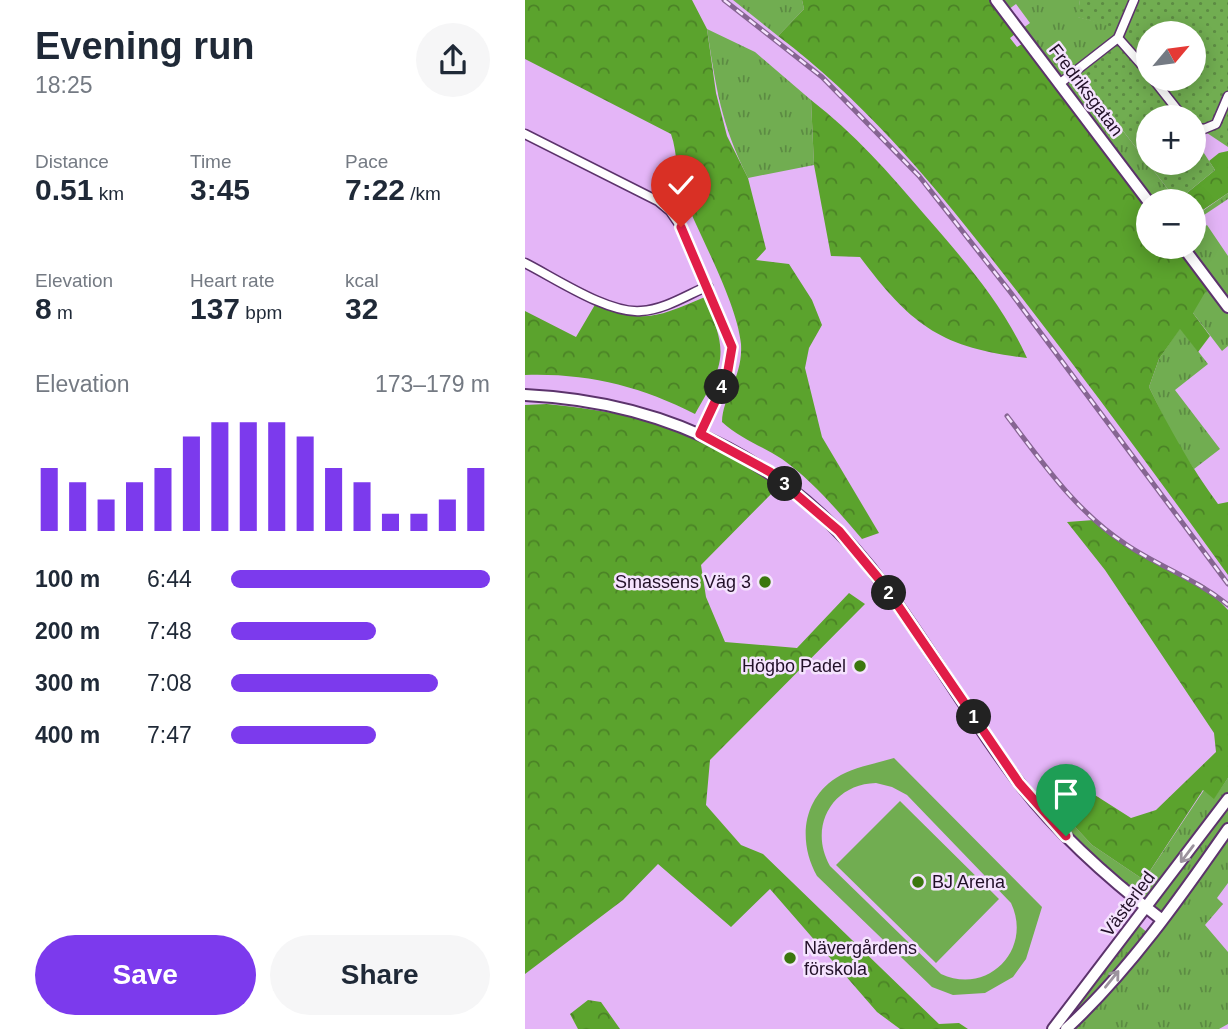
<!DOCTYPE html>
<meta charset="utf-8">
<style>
:root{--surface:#fff;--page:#f6f6f7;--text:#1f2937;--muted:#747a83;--accent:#7c3aed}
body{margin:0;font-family:Arial,sans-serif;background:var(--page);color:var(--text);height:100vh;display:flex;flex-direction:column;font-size:26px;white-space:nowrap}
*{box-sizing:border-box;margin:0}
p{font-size:23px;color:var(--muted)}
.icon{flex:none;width:38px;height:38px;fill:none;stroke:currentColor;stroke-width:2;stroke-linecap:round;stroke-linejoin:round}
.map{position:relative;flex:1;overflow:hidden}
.side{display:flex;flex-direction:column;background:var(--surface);width:525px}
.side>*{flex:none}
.needle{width:46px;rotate:61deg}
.controls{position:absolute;left:611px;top:21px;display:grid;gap:14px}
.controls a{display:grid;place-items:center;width:70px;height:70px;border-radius:50%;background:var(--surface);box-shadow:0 4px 18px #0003;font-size:35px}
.pin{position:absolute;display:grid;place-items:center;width:60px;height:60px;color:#fff;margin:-72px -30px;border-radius:50% 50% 50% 0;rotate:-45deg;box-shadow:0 0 7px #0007}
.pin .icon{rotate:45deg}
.km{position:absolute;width:35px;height:35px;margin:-18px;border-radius:50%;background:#222;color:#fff;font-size:19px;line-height:35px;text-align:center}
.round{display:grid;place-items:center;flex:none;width:74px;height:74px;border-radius:37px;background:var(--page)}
.overview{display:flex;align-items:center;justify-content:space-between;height:119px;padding:0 35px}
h1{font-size:38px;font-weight:600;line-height:52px}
.figures{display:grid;grid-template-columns:repeat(3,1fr);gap:10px;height:119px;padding:7px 35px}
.figures div{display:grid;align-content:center}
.figures b{font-size:30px;font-weight:600}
.figures small{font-size:19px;font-weight:400}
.figures p{font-size:19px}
.chart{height:196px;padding:14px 35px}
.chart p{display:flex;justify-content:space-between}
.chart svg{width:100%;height:126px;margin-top:7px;stroke:var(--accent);stroke-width:6}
.action{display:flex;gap:14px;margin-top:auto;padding:14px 35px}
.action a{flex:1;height:80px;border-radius:42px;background:var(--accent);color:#fff;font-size:28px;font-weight:600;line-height:80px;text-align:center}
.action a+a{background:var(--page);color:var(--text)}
ul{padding:0 35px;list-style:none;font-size:23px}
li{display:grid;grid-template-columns:112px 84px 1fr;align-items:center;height:52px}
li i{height:18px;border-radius:9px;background:var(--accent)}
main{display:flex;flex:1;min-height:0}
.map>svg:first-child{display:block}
.grass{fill:url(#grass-tufts)}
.forest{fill:url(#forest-crowns)}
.park{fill:url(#park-dots);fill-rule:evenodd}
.pitch{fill:#71ad51;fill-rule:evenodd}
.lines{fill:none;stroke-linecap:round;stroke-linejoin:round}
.street-casing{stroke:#5c336c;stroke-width:11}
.secondary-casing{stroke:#5c336c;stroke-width:14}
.street{stroke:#fff;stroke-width:8}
.secondary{stroke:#fff;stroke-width:10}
.rail-casing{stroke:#866592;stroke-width:5}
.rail{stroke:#f5e3fe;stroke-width:2.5;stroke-dasharray:8;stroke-linecap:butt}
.oneway{stroke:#9c939e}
.route-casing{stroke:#fff;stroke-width:14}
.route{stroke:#e11d48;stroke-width:9}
.poi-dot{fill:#3b770e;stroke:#f5e3fe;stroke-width:2.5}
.labels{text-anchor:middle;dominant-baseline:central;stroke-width:5;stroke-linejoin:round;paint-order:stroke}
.street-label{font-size:18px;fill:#221028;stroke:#f5e3fe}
.poi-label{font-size:18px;fill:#221028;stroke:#f5e3fe;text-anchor:end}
</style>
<main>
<section class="side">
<div class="overview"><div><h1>Evening run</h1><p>18:25</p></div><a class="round"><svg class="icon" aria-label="share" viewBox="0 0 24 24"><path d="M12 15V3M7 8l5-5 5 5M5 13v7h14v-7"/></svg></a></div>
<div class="figures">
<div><p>Distance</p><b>0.51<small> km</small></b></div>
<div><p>Time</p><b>3:45</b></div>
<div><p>Pace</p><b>7:22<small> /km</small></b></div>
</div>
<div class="figures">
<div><p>Elevation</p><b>8<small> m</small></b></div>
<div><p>Heart rate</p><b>137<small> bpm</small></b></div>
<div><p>kcal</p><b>32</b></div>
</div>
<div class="chart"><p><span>Elevation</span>173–179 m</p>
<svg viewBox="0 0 160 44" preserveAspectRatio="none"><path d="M5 44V22M15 44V27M25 44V33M35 44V27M45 44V22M55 44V11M65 44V6M75 44V6M85 44V6M95 44V11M105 44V22M115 44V27M125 44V38M135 44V38M145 44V33M155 44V22"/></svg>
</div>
<ul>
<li><b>100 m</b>6:44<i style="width:100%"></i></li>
<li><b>200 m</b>7:48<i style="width:56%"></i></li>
<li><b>300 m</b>7:08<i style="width:80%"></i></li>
<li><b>400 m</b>7:47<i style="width:56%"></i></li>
</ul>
<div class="action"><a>Save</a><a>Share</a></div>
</section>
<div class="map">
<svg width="703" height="1029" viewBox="0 0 703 1029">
<defs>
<pattern id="grass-tufts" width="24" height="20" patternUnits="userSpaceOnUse" patternTransform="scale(1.75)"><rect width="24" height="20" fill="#71ad51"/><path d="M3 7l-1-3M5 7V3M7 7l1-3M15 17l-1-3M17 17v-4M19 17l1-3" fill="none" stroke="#5c8b43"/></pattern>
<pattern id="forest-crowns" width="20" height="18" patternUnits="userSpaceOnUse" patternTransform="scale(1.75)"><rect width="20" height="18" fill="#5ba32d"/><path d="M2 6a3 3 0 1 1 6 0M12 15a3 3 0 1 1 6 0" fill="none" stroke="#4b8326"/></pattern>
<pattern id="park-dots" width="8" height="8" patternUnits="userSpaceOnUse" patternTransform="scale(1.75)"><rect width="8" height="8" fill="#71ad51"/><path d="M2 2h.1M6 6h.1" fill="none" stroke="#5c8b43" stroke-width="1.8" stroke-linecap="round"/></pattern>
</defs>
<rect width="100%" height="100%" fill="#e4b5f7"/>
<!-- grass -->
<path class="grass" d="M208,0H277L279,9L253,36Z
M471,0H555L553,17L598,29L552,71L652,201H623L494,31L505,23L491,4L480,12Z
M182,29L230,52L286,100L289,165L223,178C196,124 191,88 182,29Z
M703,193V199L670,221L669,226L673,231L682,225L703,256V346L697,351L668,313L658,247H668L669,217Z
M655,328L683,364L650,390L695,449L669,469L652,444L624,387L634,359Z
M703,778V883L692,898L698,904L680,925L703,952V1024L694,1029H528L611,923L624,934L636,919L513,807L523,798L567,845L619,880L679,790L689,798Z"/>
<!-- forest -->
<path class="forest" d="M0,0H167L182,29L191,93L202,136L223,178L241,249L231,260L264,264L287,300L297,325L284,348L280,368L297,437L354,533L337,539C313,511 287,480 257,459C237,446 214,438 197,422C198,395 218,378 216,344C212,302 173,233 157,192C151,177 153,154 146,134L0,59Z
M277,0H471L494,31L485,38L492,47L502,41L623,201V247H658L685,284L668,313L685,336L673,352L655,329L634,359L624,387C644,428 667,469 693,504L703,502V575C634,479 564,384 491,290C419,197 347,107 253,36L279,9Z
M286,100C329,133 364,173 399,214C439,260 477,303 502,358C416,348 386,325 335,257L306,256L289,165Z
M703,151V193L669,216L668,201H652L690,170L684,161L694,153Z
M180,297C203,354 201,361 170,414C115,386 62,373 0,375V311L51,337L71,303C116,326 135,316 180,297Z
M22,404C82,410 146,421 198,451C217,462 235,475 253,487L176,565L181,597L200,642L272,648L324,593L340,604L185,760L181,805L216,845L238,854L414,1024L434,1023L443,1029H375L352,1012L245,889L206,927L133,864L98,900L0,974V405Z
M569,520L602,545L680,586L703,610V778L689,799L678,790L619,880L567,845L523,798L540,776L606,818L631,810L691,752L689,733L580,570L542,522Z
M63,1000L76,1002L95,1029H53L45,1014Z"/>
<!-- park -->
<path class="park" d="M555,0H703V147L676,129L673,144L690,170L652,201L552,71L597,30L552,17ZM623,33H668V79H623ZM623,117H668V163H623Z"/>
<!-- pitch -->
<path class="pitch" d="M369,758L517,907L501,959L488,977L460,993L428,995L407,987L292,876C273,842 277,800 311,778C328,767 350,764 369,758ZM351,783L367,787L382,795L486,903C508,949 463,996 416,974L305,866C283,827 307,784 351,783Z
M375,801L474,899L411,963L311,865Z"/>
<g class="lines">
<defs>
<path id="street" d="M593,38L623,72
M628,79L658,117
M534,84L593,38L609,0
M668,127L679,129L691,124L703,96
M0,134L133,201L145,211L156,227L207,347L202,376L175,434
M0,263C30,278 83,314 116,311C139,310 162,295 183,286"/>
<path id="secondary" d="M471,0L623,201
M658,247L703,307
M0,395C149,402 272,466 360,587C407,651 447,721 495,784C535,836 584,879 636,919
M528,1029L703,799
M541,1029C603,972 655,898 703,829"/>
</defs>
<!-- street casing -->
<use href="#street" class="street-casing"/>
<!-- secondary casing -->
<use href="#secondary" class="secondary-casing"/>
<!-- street -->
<use href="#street" class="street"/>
<!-- secondary -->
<use href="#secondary" class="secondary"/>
<defs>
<path id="rail" d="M199,0L297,77L394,176L486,293L703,584
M482,416C518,463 551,512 602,545C635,567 671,579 703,605"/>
</defs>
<!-- rail casing -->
<use href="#rail" class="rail-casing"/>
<!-- rail -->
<use href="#rail" class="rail"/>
</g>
<!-- one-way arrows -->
<defs><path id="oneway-shaft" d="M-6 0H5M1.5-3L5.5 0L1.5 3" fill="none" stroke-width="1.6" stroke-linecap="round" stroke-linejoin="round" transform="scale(1.75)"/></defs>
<g class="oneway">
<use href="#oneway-shaft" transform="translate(662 854) rotate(127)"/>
<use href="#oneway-shaft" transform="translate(587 979) rotate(-51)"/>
</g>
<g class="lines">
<defs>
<path id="route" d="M156,227L207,347L202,376L175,434L245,472L314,531L359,585L494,783L541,836"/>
</defs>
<!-- route casing -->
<use href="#route" class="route-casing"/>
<!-- route -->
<use href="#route" class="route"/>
</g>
<!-- markers -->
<g class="poi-dot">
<circle cx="240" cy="582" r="7"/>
<circle cx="335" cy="666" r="7"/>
<circle cx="393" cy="882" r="7"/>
<circle cx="265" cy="958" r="7"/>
</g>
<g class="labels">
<!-- street labels -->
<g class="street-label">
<text transform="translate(561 90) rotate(53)">Fredriksgatan</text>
<text transform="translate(603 904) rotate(-53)">Västerled</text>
</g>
<!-- poi labels -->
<g class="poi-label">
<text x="226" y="582">Smassens Väg 3</text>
<text x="321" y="666">Högbo Padel</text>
<text x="407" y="882" text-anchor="start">BJ Arena</text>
<text x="279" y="948" text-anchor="start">Nävergårdens<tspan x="279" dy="21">förskola</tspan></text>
</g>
</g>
</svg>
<div class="controls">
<a><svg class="needle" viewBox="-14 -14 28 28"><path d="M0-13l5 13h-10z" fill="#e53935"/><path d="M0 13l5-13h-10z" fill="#747a83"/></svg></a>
<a>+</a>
<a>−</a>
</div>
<div class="pin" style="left:541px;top:836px;background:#1e9e55"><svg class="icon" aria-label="arrive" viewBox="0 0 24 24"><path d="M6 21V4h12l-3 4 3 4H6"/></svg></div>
<div class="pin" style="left:156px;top:227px;background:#d93025"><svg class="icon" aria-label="check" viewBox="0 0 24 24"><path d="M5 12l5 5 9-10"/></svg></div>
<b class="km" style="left:449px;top:717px">1</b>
<b class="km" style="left:364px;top:593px">2</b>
<b class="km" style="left:260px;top:484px">3</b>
<b class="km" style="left:197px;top:387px">4</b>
</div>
</main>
